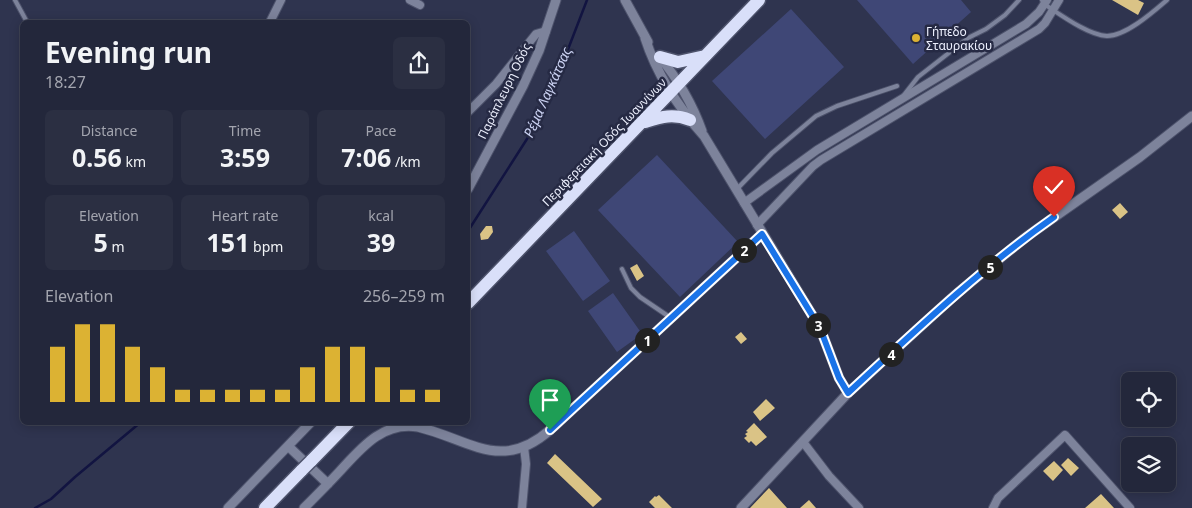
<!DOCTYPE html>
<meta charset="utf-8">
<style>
:root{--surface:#23273b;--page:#2b2f42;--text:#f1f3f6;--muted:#a3a5af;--line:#404455;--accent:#dcb233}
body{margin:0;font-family:"Noto Sans",sans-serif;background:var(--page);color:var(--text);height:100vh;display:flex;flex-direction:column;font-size:19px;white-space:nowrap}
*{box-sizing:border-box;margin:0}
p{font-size:16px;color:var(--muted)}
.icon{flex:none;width:28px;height:28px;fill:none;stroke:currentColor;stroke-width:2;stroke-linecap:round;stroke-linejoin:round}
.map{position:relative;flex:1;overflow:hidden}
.side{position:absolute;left:20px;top:20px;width:450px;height:405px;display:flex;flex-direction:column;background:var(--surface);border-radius:8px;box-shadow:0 2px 12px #0003,0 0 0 1px var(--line)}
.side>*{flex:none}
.buttons{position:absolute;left:1121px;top:372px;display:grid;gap:10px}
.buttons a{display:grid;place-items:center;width:55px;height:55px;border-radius:8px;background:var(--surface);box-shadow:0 2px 12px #0003,0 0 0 1px var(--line);font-size:25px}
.pin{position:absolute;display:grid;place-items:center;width:42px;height:42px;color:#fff;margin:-51px -21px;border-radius:50% 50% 50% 0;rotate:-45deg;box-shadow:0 0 5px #0007}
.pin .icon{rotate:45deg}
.km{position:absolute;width:25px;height:25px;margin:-12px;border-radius:50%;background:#222;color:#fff;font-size:14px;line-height:25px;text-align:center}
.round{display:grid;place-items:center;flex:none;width:52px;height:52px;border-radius:8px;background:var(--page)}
.summary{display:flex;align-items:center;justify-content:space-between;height:85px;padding:0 25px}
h1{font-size:28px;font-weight:700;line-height:38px}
.metrics{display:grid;grid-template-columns:repeat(3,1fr);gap:8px;height:85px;padding:5px 25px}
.metrics div{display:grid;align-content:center;border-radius:8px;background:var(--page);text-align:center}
.metrics b{font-size:25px;font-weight:700}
.metrics small{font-size:14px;font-weight:400}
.metrics p{font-size:14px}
.chart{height:140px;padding:10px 25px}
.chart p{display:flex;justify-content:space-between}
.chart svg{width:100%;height:90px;margin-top:5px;stroke:var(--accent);stroke-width:6}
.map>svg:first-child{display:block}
.green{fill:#3f4776}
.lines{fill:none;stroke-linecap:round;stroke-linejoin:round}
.stream{stroke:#121441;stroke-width:2.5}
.building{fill:#dac386}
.service-casing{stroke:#4d526b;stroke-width:6}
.minor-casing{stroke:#4d526b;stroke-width:10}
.tertiary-casing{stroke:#4d526b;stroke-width:11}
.trunk-casing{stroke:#4d526b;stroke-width:15}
.service{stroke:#7d839b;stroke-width:4}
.minor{stroke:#7d839b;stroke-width:8}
.tertiary{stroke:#7d839b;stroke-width:9}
.trunk{stroke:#d9dff9;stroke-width:12}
.trunk-bridge-casing{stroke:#4d526b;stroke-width:15;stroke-linecap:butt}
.trunk-bridge{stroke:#d9dff9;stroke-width:12}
.route-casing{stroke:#fff;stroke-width:10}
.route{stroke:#1a73e8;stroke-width:6}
.poi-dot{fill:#dcb233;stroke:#262a44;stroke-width:2}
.labels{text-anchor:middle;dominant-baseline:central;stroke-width:5;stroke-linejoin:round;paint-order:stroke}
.poi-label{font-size:12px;fill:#edf0fe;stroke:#262a44;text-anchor:start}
.street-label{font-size:12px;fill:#edf0fe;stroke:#262a44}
.water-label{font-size:14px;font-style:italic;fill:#cad1f1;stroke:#262a44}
</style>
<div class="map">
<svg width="1192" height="508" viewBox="0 0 1192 508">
<rect width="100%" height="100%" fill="#2f344f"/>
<!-- green -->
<path class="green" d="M857,0H961L971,12L913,64Z
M791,9L844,67L765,139L712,81Z
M657,155L738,242L680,297L598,210Z
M574,231L610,281L583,301L546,251Z
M613,293L642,334L617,352L588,311Z"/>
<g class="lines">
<!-- stream -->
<path class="stream" d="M468,231L534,128L555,83L587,0
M35,508L51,499L75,477L141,422"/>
</g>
<!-- building -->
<path class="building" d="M1112,0H1138L1144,3L1138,15Z
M1120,203L1128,212L1120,219L1112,210Z
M486,226H492L493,232L488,239L481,240L480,234Z
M637,264L644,276L637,281L630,268Z
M741,332L747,339L741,344L735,337Z
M766,399L775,408L760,421L753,412Z
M754,423L767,437L756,446L751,441L749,443L744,438L747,436L745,434L748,432L746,431Z
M555,454L602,499L593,507L547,463Z
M1068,458L1079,468L1071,476L1061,465Z
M1054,461L1063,470L1053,481L1043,471Z
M769,488L787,508H750Z
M1101,494L1114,508H1085Z
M659,495L672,508H655L649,502L655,496L656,497Z
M809,500L816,508H800Z"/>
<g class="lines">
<defs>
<path id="service" d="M15,0L27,22
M1042,0L1044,4C1061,15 1088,35 1107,36C1126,36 1153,12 1167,0
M904,95L918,77L968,38L986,29L1005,15L1019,0
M736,190L772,153L816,116L837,106L897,86
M622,269L631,288L640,297L671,318"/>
<path id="minor" d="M410,0L420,5
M270,22L281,0
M468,112L496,84L536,34L546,31
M744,203L817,150L1026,24L1039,12L1047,0
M757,225L813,166L821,160L1039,29L1045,23L1059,0
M803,442L829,476L859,508
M522,508L526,464L524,447
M993,508L998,498L1065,435L1130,508"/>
<path id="tertiary" d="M625,0L648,42
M645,38C657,75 678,107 704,136L820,328L839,378L848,393
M659,56C677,78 692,103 702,131
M468,189L523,86L539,51L556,0
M288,446L328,484
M228,508L311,422
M304,508C316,496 328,484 340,471C361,448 383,421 418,427C469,439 501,473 550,430L762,234
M741,508L848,393L955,295L1026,237L1140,157L1192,116"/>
<path id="trunk" d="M660,57L678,62L705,56
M645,122C661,117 673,113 690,120
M468,303L759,0
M311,461L349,422
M265,508L302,470"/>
</defs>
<!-- service casing -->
<use href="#service" class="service-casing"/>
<!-- minor casing -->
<use href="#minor" class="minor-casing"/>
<!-- tertiary casing -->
<use href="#tertiary" class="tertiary-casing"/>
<!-- trunk casing -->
<use href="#trunk" class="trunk-casing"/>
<!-- service -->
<use href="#service" class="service"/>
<!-- minor -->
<use href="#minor" class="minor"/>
<!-- tertiary -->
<use href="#tertiary" class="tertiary"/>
<!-- trunk -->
<use href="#trunk" class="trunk"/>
<defs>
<path id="trunk-bridge" d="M302,470L311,461"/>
</defs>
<!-- trunk-bridge casing -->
<use href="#trunk-bridge" class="trunk-bridge-casing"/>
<!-- trunk-bridge -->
<use href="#trunk-bridge" class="trunk-bridge"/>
</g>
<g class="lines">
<defs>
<path id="route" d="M550,430L762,234L820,328L839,378L848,393C914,332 980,269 1054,217"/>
</defs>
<!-- route casing -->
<use href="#route" class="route-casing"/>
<!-- route -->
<use href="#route" class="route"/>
</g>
<!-- markers -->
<circle class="poi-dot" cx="916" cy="38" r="5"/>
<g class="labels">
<!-- poi labels -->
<g class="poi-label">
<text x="926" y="31">Γήπεδο<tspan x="926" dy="14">Σταυρακίου</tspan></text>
</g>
<!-- street labels -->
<g class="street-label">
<text transform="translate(504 91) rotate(-64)">Παράπλευρη Οδός</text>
<text transform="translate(604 142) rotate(-46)">Περιφερειακή Οδός Ιωαννίνων</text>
</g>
<!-- water labels -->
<g class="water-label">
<text transform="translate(547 92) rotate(-66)">Ρέμα Λαγκάτσας</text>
</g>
</g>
</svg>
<div class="buttons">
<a><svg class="icon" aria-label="locate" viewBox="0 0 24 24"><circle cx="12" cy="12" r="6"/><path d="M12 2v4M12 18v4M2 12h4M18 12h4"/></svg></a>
<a><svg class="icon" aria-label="layers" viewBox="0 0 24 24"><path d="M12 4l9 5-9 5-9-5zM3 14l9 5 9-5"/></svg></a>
</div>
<div class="pin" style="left:550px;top:430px;background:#1e9e55"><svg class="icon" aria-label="arrive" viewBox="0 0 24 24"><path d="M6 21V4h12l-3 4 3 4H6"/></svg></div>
<div class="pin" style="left:1054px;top:217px;background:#d93025"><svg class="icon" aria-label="check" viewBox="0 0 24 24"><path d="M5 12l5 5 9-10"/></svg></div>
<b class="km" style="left:647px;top:340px">1</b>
<b class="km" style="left:744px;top:250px">2</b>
<b class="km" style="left:818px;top:325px">3</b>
<b class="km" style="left:891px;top:354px">4</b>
<b class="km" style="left:990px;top:267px">5</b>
<section class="side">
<div class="summary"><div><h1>Evening run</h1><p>18:27</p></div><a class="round"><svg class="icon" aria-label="share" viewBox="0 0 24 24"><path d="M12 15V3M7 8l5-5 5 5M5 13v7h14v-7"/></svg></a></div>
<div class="metrics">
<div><p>Distance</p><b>0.56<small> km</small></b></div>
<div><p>Time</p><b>3:59</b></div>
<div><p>Pace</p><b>7:06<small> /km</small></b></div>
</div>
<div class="metrics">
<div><p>Elevation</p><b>5<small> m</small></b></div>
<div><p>Heart rate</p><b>151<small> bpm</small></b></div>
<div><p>kcal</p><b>39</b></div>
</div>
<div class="chart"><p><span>Elevation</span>256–259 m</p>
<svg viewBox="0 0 160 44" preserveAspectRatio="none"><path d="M5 44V17M15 44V6M25 44V6M35 44V17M45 44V27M55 44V38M65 44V38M75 44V38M85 44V38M95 44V38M105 44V27M115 44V17M125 44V17M135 44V27M145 44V38M155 44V38"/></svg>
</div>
</section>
</div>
